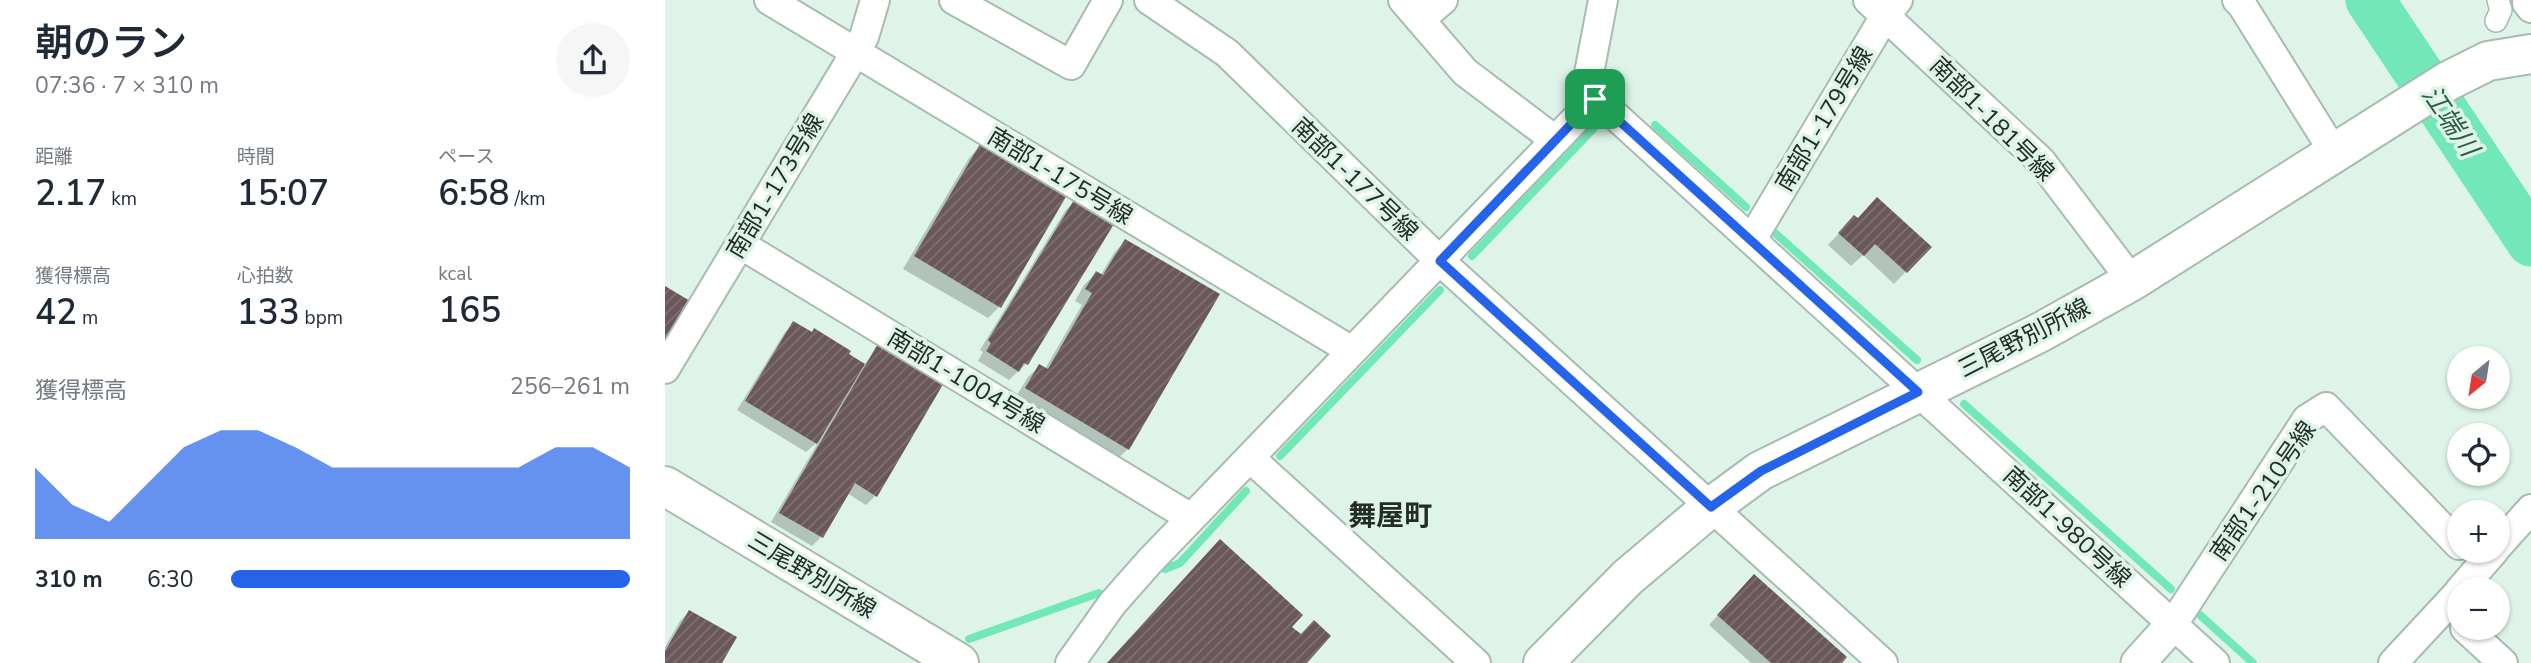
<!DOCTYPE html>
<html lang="ja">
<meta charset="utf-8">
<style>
:root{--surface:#fff;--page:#f6f6f7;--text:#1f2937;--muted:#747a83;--accent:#2563eb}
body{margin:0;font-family:"Nunito Sans","Noto Sans JP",sans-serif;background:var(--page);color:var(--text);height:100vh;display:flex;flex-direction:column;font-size:26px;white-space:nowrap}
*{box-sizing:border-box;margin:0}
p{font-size:23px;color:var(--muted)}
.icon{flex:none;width:38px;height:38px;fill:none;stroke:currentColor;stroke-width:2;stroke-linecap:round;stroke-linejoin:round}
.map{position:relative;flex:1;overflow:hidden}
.panel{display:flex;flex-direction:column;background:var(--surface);width:665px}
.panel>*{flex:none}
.needle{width:46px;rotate:210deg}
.controls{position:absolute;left:1782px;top:346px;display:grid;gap:14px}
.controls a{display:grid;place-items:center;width:63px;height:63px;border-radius:50%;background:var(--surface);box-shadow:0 2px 5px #0004;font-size:35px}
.pin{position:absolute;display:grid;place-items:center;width:60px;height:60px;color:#fff;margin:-30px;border-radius:14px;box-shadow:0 4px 10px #0006}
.round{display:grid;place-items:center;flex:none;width:74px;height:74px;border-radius:37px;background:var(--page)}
.overview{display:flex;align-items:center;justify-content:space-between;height:119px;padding:0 35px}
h1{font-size:38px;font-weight:600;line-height:52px}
.stats{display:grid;grid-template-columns:repeat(3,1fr);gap:10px;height:119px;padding:7px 35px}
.stats div{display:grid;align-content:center}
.stats b{font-size:35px;font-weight:600}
.stats small{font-size:19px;font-weight:400}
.stats p{font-size:19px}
.chart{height:196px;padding:14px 35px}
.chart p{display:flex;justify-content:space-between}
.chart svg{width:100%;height:126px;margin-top:7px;fill:var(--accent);opacity:.7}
ul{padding:0 35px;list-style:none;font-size:23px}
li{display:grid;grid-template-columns:112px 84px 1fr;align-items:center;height:52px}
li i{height:18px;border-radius:9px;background:var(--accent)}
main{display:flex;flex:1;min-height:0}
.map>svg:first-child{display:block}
.shadow{fill:#0003}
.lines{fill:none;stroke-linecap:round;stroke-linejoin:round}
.stream{stroke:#72e7b7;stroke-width:8}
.river{stroke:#72e7b7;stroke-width:49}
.building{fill:url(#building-hatch)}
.pedestrian-casing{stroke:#a7bbb1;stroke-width:24}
.minor-casing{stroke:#a7bbb1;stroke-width:32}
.tertiary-casing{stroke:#a7bbb1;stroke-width:37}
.secondary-casing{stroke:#a7bbb1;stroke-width:42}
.pedestrian{stroke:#fff;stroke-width:21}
.minor{stroke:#fff;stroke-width:28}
.tertiary{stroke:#fff;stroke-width:33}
.secondary{stroke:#fff;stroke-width:38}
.route-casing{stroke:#fff;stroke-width:14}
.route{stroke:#2563eb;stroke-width:9}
.labels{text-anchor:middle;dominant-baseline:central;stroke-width:7;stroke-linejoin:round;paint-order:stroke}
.street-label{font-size:24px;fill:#242c28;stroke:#def4e9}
.water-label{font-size:26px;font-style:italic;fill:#2b5c48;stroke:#def4e9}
.quarter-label{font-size:28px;font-weight:bold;fill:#242c28;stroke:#def4e9}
</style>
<main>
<section class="panel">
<div class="overview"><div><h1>朝のラン</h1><p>07:36 · 7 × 310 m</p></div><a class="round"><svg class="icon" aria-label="share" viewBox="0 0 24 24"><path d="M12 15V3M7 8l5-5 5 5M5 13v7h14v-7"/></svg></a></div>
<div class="stats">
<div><p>距離</p><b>2.17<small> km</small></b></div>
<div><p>時間</p><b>15:07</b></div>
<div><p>ペース</p><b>6:58<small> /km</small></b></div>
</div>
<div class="stats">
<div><p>獲得標高</p><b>42<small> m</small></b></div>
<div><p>心拍数</p><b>133<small> bpm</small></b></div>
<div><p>kcal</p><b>165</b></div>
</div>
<div class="chart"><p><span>獲得標高</span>256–261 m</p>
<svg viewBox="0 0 160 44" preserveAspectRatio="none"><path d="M0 44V19L10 32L20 38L30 25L40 12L50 6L60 6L70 12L80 19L90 19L100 19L110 19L120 19L130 19L140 12L150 12L160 19V44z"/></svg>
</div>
<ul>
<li><b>310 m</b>6:30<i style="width:100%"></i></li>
</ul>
</section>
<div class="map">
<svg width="1866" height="663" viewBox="0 0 1866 663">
<defs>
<pattern id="building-hatch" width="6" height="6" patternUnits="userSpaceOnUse" patternTransform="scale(1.75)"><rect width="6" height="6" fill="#6a575c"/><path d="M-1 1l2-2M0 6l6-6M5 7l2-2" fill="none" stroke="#7f7174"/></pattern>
</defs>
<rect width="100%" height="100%" fill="#def4e9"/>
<!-- shadow -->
<path class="shadow" d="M315,146L334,307L323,318L238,269L304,158Z
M409,202L361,364L344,380L313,361L318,352L315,350L400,211Z
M1178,229L1264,247L1229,284L1198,255L1186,266L1163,245Z
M460,241L463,449L451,460L349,400L363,377L375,366L380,369L417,305L410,301L419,285L431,273L435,276L449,253Z
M129,323L199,365L215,344L210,496L201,505L182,493L156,537L147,546L106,522L154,441L141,452L72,410L120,332Z
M1080,585L1175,663H1086L1044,625Z
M24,612L55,663H0V647L15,621Z"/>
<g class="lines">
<!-- stream -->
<path class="stream" d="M990,125L1081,207
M1110,233L1252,360
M807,256L929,128
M1299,404L1506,589
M615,456L775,290
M500,569L515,563L581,491
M1535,615L1588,663
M304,639L434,593"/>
<!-- river -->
<path class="river" d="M1705,0L1866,242"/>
</g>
<!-- building -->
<path class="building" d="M315,144L402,195L336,308L249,256Z
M1212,197L1267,247L1242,273L1210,244L1199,256L1173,233L1189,215L1193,218Z
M409,200L449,224L363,365L359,363L354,372L321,351L326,343L323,340Z
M460,239L555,294L464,450L360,388L374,364L383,369L427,293L420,289L431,271L438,275Z
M0,286L25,301L0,343Z
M128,321L147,332L149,328L186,351L184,354L200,364L152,444L80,401Z
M214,342L280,381L212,497L190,483L158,538L114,513Z
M555,539L638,615L627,627L636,634L649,620L666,636L642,663H442Z
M1089,574L1182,657L1177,663H1106L1052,615Z
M24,610L72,637L57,663H0V651Z"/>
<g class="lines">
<defs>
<path id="pedestrian" d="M1831,21L1836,10L1833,0"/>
<path id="minor" d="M104,0L687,351
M289,0L406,65L443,0
M484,0L562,53L775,261L1218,663
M738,0L800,72L890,140
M938,0L921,89L1550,663
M1203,0L1376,161L1467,281
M1572,0L1577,5L1670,154
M1866,0L1862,3L1866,8
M755,20L778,0
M1087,239L1220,16L1233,0
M75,244L526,518
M0,369L190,53L199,37L210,0
M585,458L811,663
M1832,547L1866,509
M1795,590L1829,551
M1508,624L1642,419L1661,407L1794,545
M1800,628L1838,663
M405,663L447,604L485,561L930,99
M1728,663L1794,592"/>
<path id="tertiary" d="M1473,663L1508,624"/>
<path id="secondary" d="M0,486L294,663
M878,663L963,577L1046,507L1095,471L1376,332L1467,281L1783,81L1823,61L1866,54"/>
</defs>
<!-- pedestrian casing -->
<use href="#pedestrian" class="pedestrian-casing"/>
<!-- minor casing -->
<use href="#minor" class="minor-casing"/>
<!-- tertiary casing -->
<use href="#tertiary" class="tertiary-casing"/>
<!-- secondary casing -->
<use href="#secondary" class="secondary-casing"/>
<!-- pedestrian -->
<use href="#pedestrian" class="pedestrian"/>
<!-- minor -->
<use href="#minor" class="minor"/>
<!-- tertiary -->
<use href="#tertiary" class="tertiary"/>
<!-- secondary -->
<use href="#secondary" class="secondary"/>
</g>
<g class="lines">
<defs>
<path id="route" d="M930,99L1253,392L1096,471L1046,507L775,261Z"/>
</defs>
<!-- route casing -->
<use href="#route" class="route-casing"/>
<!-- route -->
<use href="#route" class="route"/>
</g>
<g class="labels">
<!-- street labels -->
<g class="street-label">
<text transform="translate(1159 119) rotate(-59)">南部1-179号線</text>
<text transform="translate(1327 119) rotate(45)">南部1-181号線</text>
<text transform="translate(395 176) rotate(31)">南部1-175号線</text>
<text transform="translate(690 179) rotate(44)">南部1-177号線</text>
<text transform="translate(110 186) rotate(-59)">南部1-173号線</text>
<text transform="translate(1359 338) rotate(-27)">三尾野別所線</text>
<text transform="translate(301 381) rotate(31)">南部1-1004号線</text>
<text transform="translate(1598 491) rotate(-55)">南部1-210号線</text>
<text transform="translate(1402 527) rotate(43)">南部1-980号線</text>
<text transform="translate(147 575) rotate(31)">三尾野別所線</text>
</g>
<!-- water labels -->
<g class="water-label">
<text transform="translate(1785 121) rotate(56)">江端川</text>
</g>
<!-- quarter labels -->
<g class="quarter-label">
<text x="725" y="516">舞屋町</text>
</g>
</g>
</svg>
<div class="controls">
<a><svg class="needle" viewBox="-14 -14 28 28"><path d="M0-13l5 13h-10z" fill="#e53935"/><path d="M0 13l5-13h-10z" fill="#747a83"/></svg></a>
<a><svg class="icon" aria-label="locate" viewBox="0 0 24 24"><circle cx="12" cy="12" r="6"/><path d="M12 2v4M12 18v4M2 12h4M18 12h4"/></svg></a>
<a>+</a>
<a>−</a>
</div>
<div class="pin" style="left:930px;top:99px;background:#1e9e55"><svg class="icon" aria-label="arrive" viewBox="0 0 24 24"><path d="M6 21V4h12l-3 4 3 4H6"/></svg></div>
</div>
</main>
